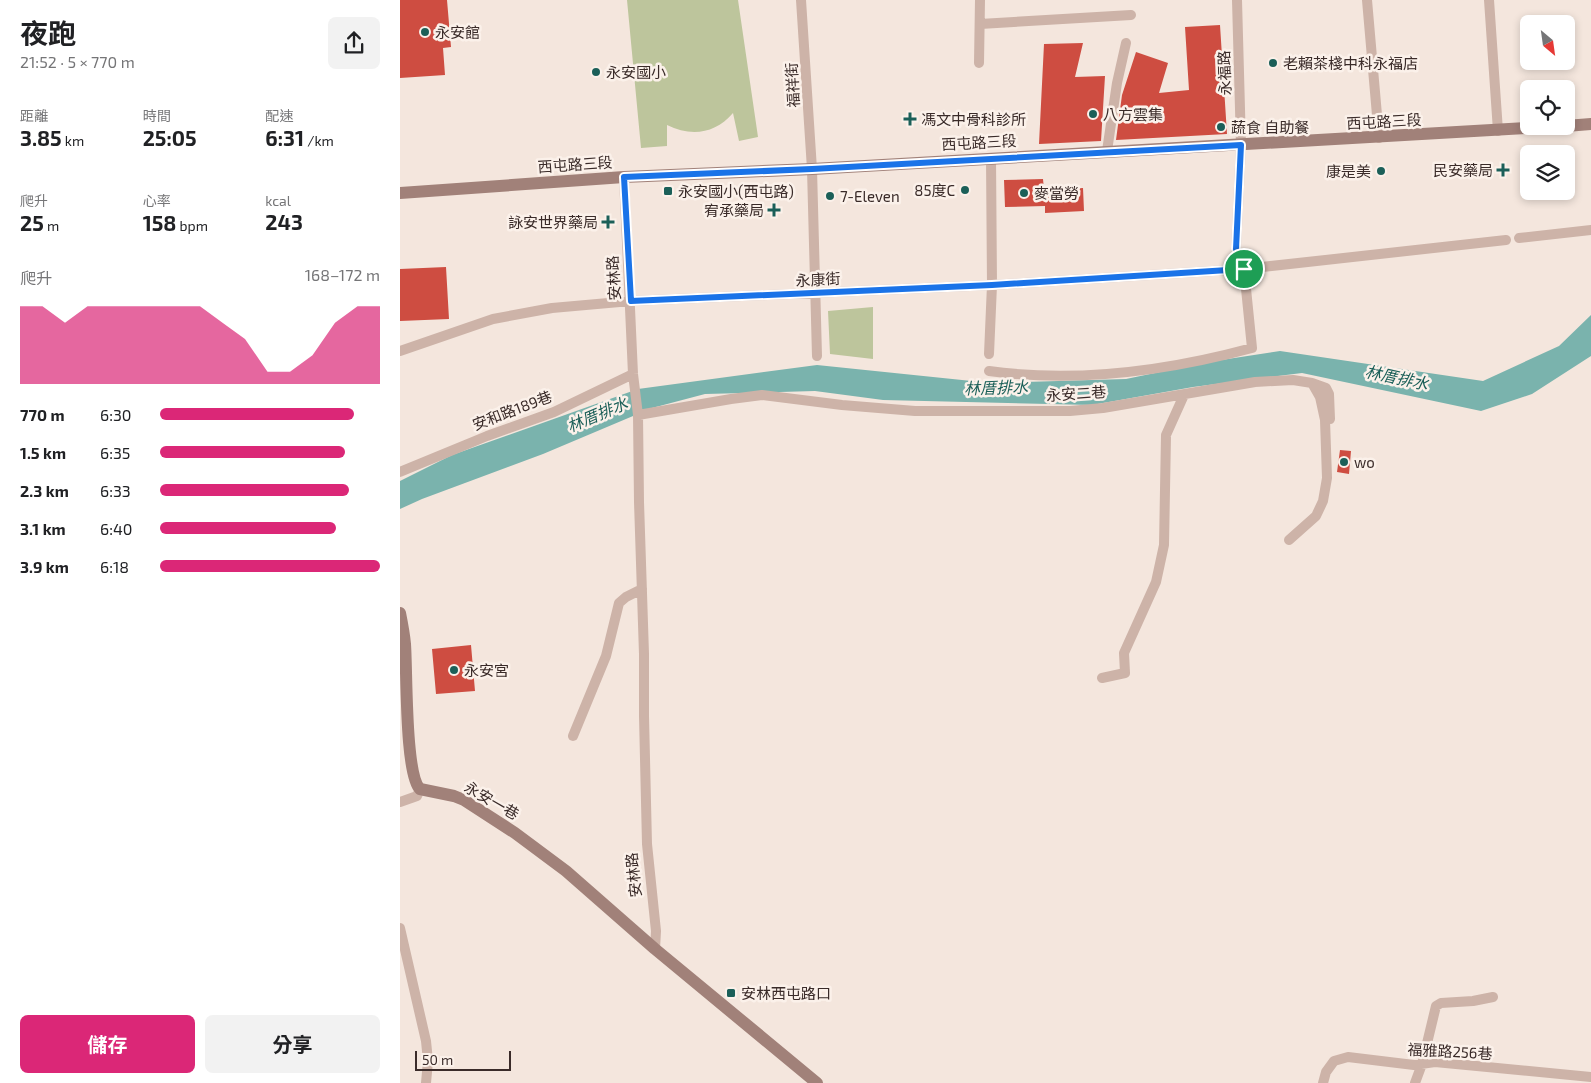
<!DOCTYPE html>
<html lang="zh-TW">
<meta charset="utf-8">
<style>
:root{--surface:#fff;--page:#f2f2f2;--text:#202124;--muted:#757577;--accent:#db2777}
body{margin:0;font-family:"Exo 2","Noto Sans TC",sans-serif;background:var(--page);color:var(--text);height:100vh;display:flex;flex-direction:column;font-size:19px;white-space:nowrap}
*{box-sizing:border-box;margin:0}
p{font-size:16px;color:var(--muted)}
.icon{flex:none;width:28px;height:28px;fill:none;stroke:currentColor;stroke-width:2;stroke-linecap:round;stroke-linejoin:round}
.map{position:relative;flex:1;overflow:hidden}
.drawer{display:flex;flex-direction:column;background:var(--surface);width:400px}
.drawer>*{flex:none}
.needle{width:32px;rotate:151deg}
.controls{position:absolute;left:1120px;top:15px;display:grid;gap:10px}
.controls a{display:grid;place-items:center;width:55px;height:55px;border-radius:8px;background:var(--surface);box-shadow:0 2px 8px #0003;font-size:25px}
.scale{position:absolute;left:15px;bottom:12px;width:96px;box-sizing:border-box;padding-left:5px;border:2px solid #3a2b29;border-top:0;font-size:14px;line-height:18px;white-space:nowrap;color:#3a2b29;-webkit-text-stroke:4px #fbf1ea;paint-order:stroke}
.pin{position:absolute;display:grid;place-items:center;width:42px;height:42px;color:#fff;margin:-21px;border:2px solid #fff;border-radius:50%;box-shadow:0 1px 5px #0007}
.round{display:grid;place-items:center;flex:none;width:52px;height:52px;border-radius:8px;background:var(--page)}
.overview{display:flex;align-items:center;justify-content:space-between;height:85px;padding:0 20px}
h1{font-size:28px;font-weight:700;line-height:38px}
.stats{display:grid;grid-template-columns:repeat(3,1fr);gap:8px;height:85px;padding:5px 20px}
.stats div{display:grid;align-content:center}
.stats b{font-size:21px;font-weight:700}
.stats small{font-size:14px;font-weight:400}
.stats p{font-size:14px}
.chart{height:140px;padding:10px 20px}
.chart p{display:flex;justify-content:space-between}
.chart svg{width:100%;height:90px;margin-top:5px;fill:var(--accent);opacity:.7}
.primary-button{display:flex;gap:10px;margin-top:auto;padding:10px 20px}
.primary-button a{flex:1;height:58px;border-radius:8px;background:var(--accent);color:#fff;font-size:20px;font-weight:700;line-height:58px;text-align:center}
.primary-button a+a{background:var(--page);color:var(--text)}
ul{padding:0 20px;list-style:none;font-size:16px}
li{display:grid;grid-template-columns:80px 60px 1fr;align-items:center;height:38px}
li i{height:12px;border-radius:6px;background:var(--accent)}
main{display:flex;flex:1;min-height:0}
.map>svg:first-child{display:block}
.green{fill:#bdc59c}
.water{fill:#7ab3ad}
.building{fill:#ce4d41}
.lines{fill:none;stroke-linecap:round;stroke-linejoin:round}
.street{stroke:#cdb3a8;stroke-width:10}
.secondary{stroke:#a18179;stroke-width:12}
.route-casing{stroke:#fff;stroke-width:10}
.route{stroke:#1a73e8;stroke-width:6}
.poi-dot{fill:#1b5f58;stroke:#fbf1ea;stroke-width:2}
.labels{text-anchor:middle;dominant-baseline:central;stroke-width:5;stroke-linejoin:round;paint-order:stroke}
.poi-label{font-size:15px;fill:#3a2b29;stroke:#fbf1ea;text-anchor:start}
.street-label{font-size:15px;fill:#3a2b29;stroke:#fbf1ea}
.water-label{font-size:16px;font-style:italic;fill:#1b5f58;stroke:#fbf1ea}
</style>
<main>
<section class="drawer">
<div class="overview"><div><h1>夜跑</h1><p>21:52 · 5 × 770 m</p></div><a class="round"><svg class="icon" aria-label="share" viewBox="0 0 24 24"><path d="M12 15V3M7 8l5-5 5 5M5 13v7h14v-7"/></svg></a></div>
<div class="stats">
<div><p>距離</p><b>3.85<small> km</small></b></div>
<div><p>時間</p><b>25:05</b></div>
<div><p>配速</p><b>6:31<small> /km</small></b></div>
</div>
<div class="stats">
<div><p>爬升</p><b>25<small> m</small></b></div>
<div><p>心率</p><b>158<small> bpm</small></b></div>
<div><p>kcal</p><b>243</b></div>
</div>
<div class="chart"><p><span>爬升</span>168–172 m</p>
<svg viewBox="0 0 160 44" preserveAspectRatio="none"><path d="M0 44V6L10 6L20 14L30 6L40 6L50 6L60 6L70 6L80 6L90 14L100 22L110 38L120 38L130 30L140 14L150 6L160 6V44z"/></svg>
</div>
<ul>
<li><b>770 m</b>6:30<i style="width:88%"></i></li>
<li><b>1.5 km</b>6:35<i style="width:84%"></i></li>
<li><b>2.3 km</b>6:33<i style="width:86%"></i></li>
<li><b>3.1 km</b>6:40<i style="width:80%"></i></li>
<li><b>3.9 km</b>6:18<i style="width:100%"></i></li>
</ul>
<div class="primary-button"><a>儲存</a><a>分享</a></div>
</section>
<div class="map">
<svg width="1191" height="1083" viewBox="0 0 1191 1083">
<rect width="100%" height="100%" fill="#f4e6dd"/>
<!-- green -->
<path class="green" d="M227,0H338L358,137L339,141L333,113C315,134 291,137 267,125V146L241,148Z
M473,307V359L430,354L428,311Z"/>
<!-- water -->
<path class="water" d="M1191,315V356L1132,394L1081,411L902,373L793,387L692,405L483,400L415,391L305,394L252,408L143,454L22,499L0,509V481L52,455L238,389L417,365L591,383L726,379L808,362L880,351L1083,381L1159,346Z"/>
<!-- building -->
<path class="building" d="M0,0H47L51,47L43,48L45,75L0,78Z
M820,25L827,134L716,140L722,95L736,52L768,63L759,93L789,90L785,27Z
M683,43L675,77L705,76L701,141L639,144L644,44Z
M643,179L644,190L683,188L684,211L645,213V206L605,207L604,180Z
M46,267L49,319L0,321V269Z
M940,450L951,451L949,474L937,472Z
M71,645L75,691L36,694L32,649Z"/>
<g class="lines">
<!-- street -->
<path class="street" d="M401,0L412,169L417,356
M967,0L979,138
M1089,0L1098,131
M580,24L731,15
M579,63L580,0
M707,151L717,83L726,43
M224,177L233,374L238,415L239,502L244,654V716L247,844L256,931L255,949
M1119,238L1191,230
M0,351L93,319L152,308L231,301L592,285L844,269L1106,240
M589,354L592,285L591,158
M589,371C676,383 767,371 852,348L844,269L836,249L841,145L837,0
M912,383L926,388L929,394L930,419
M238,415L331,399L362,395L442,405L515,411H670L703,408L855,382L893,380L912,383L920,397L925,420L927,478L923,501L916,516L889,540
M0,472L87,436L154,412L233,374
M702,678L725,673L724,653L756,582L764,545L766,435L784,395
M173,736L206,656L219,603L226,597L242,589
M0,802L17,796L20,789
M0,928L26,1041L28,1061L26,1083
M923,1083L926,1072L934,1061L948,1057L1014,1065L1035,1062L1191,1077
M1015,1083L1022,1064L1036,1006L1041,1003L1073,1001L1093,997"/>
<!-- secondary -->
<path class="secondary" d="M1166,126L1191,124
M0,193L224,177L412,169L1160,126
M0,613C2,623 4,633 5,644C7,670 5,775 20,789L54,796L64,800L115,833L166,871L255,949L417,1083"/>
</g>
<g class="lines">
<defs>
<path id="route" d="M841,145L836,249L844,269L592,285L231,301L224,177L412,169Z"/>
</defs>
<!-- route casing -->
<use href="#route" class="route-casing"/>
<!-- route -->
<use href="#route" class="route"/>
</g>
<!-- markers -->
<g class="poi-dot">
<circle cx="25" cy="32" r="5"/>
<circle cx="873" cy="63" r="5"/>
<circle cx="196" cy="72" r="5"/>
<circle cx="693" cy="114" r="5"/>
<path d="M507.5 111.5h5v5h5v5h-5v5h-5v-5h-5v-5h5z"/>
<circle cx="821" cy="127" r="5"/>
<path d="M1100.5 162.5h5v5h5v5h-5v5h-5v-5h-5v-5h5z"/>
<circle cx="981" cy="171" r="5"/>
<circle cx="565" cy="190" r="5"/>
<rect x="263" y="186" width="10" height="10" rx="2.5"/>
<circle cx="624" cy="193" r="5"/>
<circle cx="430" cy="196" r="5"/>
<path d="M371.5 202.5h5v5h5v5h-5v5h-5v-5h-5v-5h5z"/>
<path d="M205.5 214.5h5v5h5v5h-5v5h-5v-5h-5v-5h5z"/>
<circle cx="944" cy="462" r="5"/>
<circle cx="54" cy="670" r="5"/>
<rect x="326" y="988" width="10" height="10" rx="2.5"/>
</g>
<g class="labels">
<!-- poi labels -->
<g class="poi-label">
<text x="35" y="32">永安館</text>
<text x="883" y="63">老賴茶棧中科永福店</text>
<text x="206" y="72">永安國小</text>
<text x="703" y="114">八方雲集</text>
<text x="521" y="119">馮文中骨科診所</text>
<text x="831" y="127">蔬食 自助餐</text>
<text x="1093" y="170" text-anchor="end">民安藥局</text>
<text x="971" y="171" text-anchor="end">康是美</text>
<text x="555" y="190" text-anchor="end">85度C</text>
<text x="278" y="191">永安國小(西屯路)</text>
<text x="634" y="193">麥當勞</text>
<text x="440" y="196">7-Eleven</text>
<text x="364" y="210" text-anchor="end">宥承藥局</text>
<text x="198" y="222" text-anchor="end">詠安世界藥局</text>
<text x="954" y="462">wo</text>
<text x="64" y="670">永安宮</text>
<text x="341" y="993">安林西屯路口</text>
</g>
<!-- street labels -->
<g class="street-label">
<text transform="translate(824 73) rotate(-92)">永福路</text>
<text transform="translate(392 85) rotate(-93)">福祥街</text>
<text transform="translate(984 121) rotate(-3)">西屯路三段</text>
<text transform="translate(579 142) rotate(-3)">西屯路三段</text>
<text transform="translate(175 164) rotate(-4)">西屯路三段</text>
<text transform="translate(213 278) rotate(-93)">安林路</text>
<text transform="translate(418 279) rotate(-3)">永康街</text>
<text transform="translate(676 393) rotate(-4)">永安二巷</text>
<text transform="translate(112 410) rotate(-21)">安和路189巷</text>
<text transform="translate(92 800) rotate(30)">永安一巷</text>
<text transform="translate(233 875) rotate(-96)">安林路</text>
<text transform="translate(1050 1051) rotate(3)">福雅路256巷</text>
</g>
<!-- water labels -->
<g class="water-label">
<text transform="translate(997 377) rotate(12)">林厝排水</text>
<text transform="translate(596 387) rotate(-2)">林厝排水</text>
<text transform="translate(197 414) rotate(-23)">林厝排水</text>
</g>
</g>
</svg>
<div class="controls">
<a><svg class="needle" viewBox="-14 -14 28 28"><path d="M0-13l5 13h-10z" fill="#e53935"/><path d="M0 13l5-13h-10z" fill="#757577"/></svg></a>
<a><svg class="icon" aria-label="locate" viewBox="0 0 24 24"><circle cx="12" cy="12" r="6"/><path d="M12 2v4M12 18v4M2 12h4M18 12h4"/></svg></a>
<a><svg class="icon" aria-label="layers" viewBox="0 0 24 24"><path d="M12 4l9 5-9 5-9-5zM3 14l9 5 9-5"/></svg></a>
</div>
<div class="scale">50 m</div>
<div class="pin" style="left:844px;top:269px;background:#1e9e55"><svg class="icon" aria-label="arrive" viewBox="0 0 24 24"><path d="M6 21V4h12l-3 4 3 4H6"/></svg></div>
</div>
</main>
